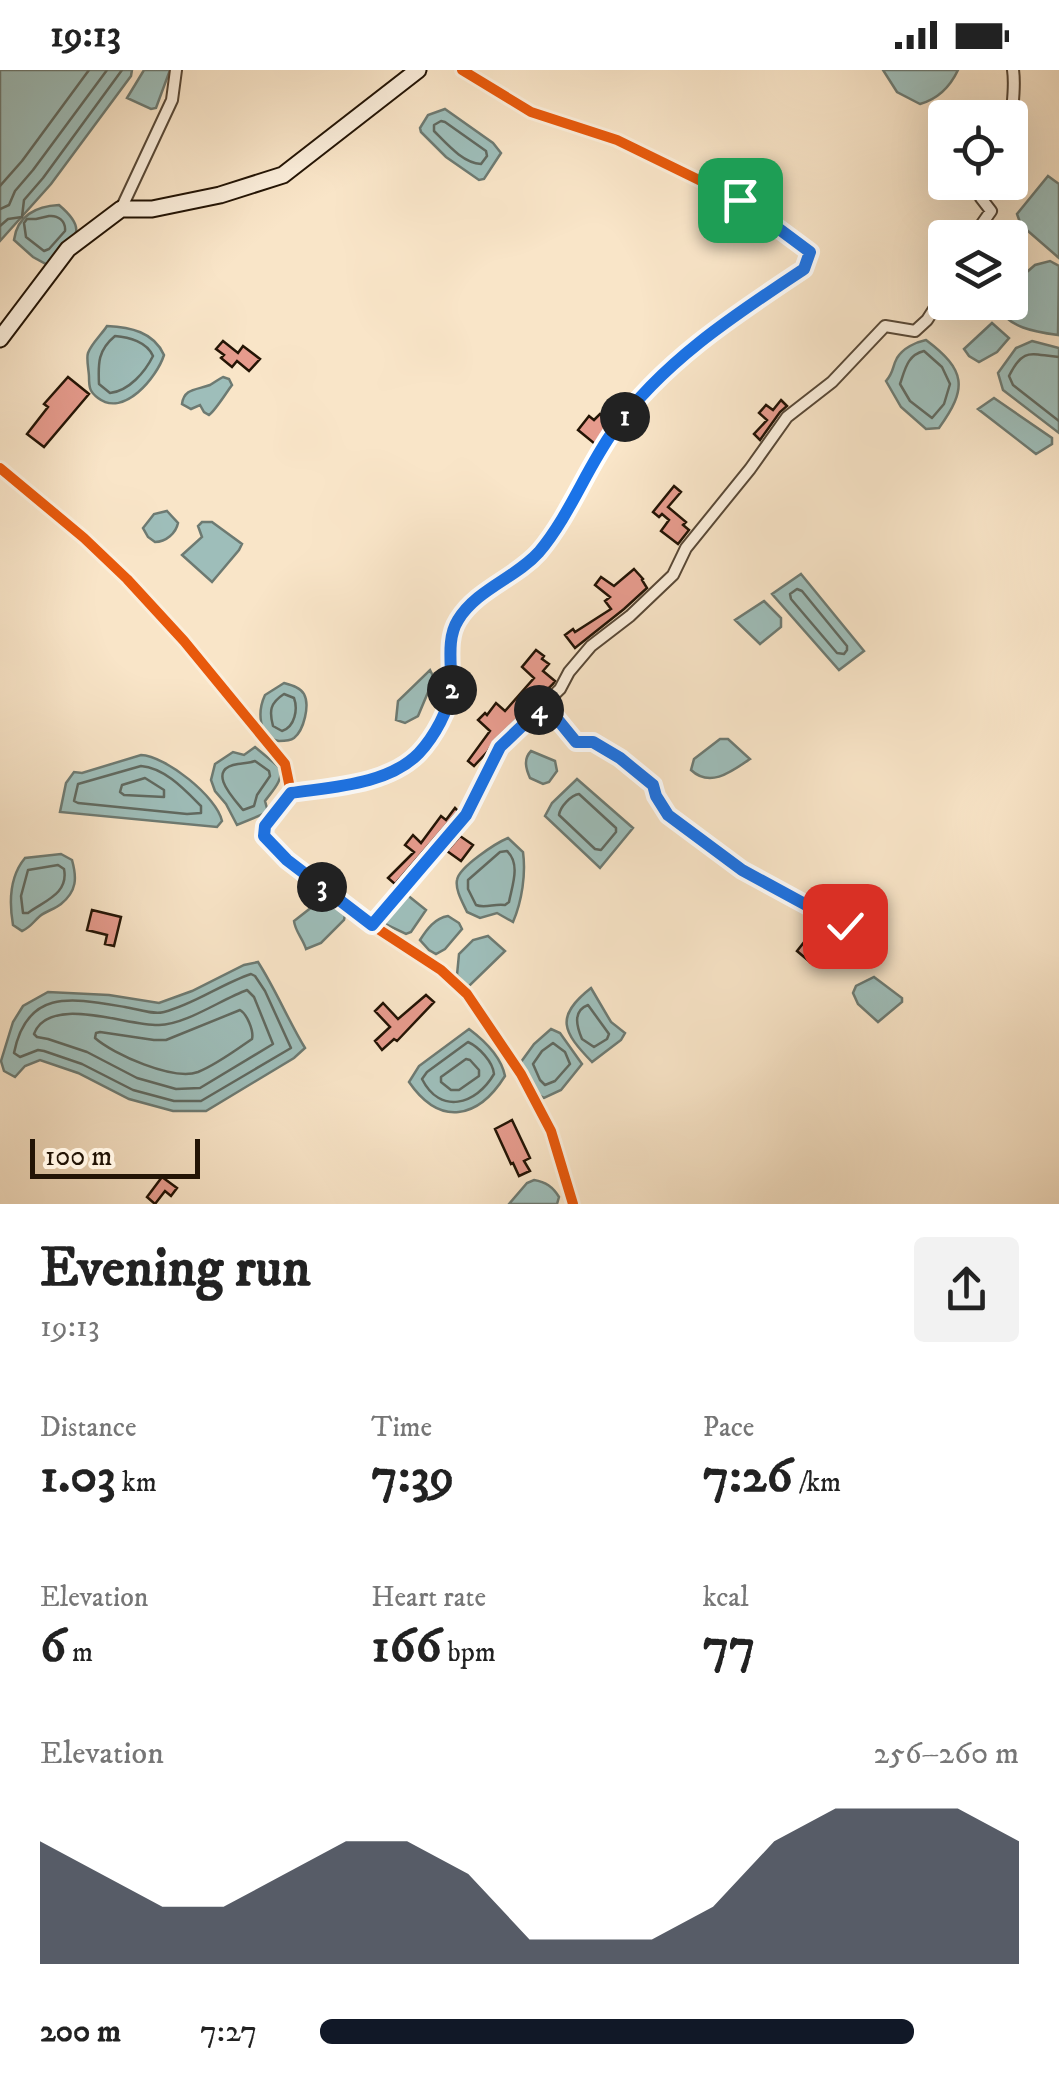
<!DOCTYPE html>
<meta charset="utf-8">
<style>
:root{--surface:#fff;--page:#f2f2f2;--text:#222;--muted:#767676;--accent:#111827}
body{margin:0;font-family:"IM FELL DW Pica",serif;background:var(--page);color:var(--text);height:100vh;display:flex;flex-direction:column;font-size:38px;white-space:nowrap}
*{box-sizing:border-box;margin:0}
p{font-size:32px;color:var(--muted)}
.icon{flex:none;width:55px;height:55px;fill:none;stroke:currentColor;stroke-width:2;stroke-linecap:round;stroke-linejoin:round}
.map{position:relative;height:1134px;overflow:hidden}
.panel{display:flex;flex-direction:column;background:var(--surface);flex:1}
.panel>*{flex:none}
.fabs{position:absolute;left:928px;top:30px;display:grid;gap:20px}
.fabs a{display:grid;place-items:center;width:100px;height:100px;border-radius:10px;background:var(--surface);box-shadow:0 10px 40px #0002;font-size:50px}
.scale{position:absolute;left:30px;bottom:25px;width:170px;box-sizing:border-box;padding-left:10px;border:5px solid #231405;border-top:0;font-size:28px;line-height:35px;white-space:nowrap;color:#231405;-webkit-text-stroke:8px #fbeedb;paint-order:stroke}
.pin{position:absolute;display:grid;place-items:center;width:85px;height:85px;color:#fff;margin:-42px;border-radius:20px;box-shadow:0 5px 15px #0006}
.km{position:absolute;width:50px;height:50px;margin:-25px;border-radius:50%;background:#222;color:#fff;font-size:28px;line-height:50px;text-align:center}
.round{display:grid;place-items:center;flex:none;width:105px;height:105px;border-radius:10px;background:var(--page)}
.headline{display:flex;align-items:center;justify-content:space-between;height:170px;padding:0 40px}
h1{font-size:55px;font-weight:700;line-height:75px}
.metrics{display:grid;grid-template-columns:repeat(3,1fr);gap:15px;height:170px;padding:10px 40px}
.metrics div{display:grid;align-content:center}
.metrics b{font-size:50px;font-weight:700}
.metrics small{font-size:28px;font-weight:400}
.metrics p{font-size:28px}
.chart{height:280px;padding:20px 40px}
.chart p{display:flex;justify-content:space-between}
.chart svg{width:100%;height:180px;margin-top:10px;fill:var(--accent);opacity:.7}
ul{padding:0 40px;list-style:none;font-size:32px}
li{display:grid;grid-template-columns:160px 120px 1fr;align-items:center;height:75px}
li i{height:25px;border-radius:12px;background:var(--accent)}
.status{display:flex;justify-content:space-between;align-items:center;height:70px;padding:0 50px;background:var(--surface);direction:ltr}
.status svg{height:28px;fill:currentColor}
.map>svg:first-child{display:block}
.water{fill:#9ebeba;stroke:#6d7a72;stroke-width:2.5}
.lines{fill:none;stroke-linecap:round;stroke-linejoin:round}
.shore{stroke:#606960;stroke-width:2.5}
.building{fill:#e69b8d;stroke:#231405;stroke-width:2.5}
.street-casing{stroke:#584836;stroke-width:14}
.secondary-casing{stroke:#231405;stroke-width:19}
.street{stroke:#fbeedb;stroke-width:10}
.secondary{stroke:#fbeedb;stroke-width:15}
.cycleway-casing{stroke:#fbeedb;stroke-width:16}
.cycleway{stroke:#e8590c;stroke-width:10}
.route-casing{stroke:#fff;stroke-width:20}
.route{stroke:#1a73e8;stroke-width:12}
</style>
<div class="status"><b>19:13</b><svg viewBox="0 0 49 12"><path d="M0 12V9h3v3zM5 12V6h3v6zM10 12V3h3v9zM15 12V0h3v12zM26 1h20v11H26zM47 4h2v5h-2z"/></svg></div>
<div class="map">
<svg width="1059" height="1134" viewBox="0 0 1059 1134">
<rect width="100%" height="100%" fill="#f9e5c8"/>
<filter id="stains"><feTurbulence type="fractalNoise" baseFrequency=".002" numOctaves="4"/><feColorMatrix values="0 0 0 0 .2 0 0 0 0 .09 0 0 0 0 .02 0 0 0 .5 -.17"/></filter>
<radialGradient id="worn" r=".72"><stop offset=".6" stop-color="#630" stop-opacity="0"/><stop offset="1" stop-color="#630" stop-opacity=".3"/></radialGradient>
<!-- water -->
<path class="water" d="M0,0H132L131,6L51,114L0,171Z
M144,0H170L156,38L151,39L127,28Z
M883,0H958C950,17 938,29 920,34L897,22Z
M445,39L493,73L501,83L484,109L479,110L446,87L421,62L420,58L428,45Z
M1048,106L1059,114V188L1021,155L1017,144Z
M59,135C91,162 73,169 50,192L46,194L33,187L14,170C17,146 36,136 59,135Z
M1050,191L1059,196L1058,265C1036,262 1007,258 997,235L999,233L1010,232L1012,215L1035,195Z
M992,253L1009,268L997,282L979,292L969,286L964,279Z
M107,256C130,257 154,262 164,285C157,307 124,348 98,328C90,322 89,318 89,307C89,301 86,289 88,283C91,274 102,264 107,256Z
M926,270C966,300 968,318 939,358L926,359L901,337L886,311C894,302 892,297 897,288C903,278 916,272 926,270Z
M1032,271L1059,278V363L1003,320L998,303L1016,278Z
M223,307L229,309L232,315C226,323 215,341 209,345L204,342L200,335L191,339L182,334C184,318 197,320 210,315C215,312 219,309 223,307Z
M994,328L1052,368V374L1036,384L978,339Z
M167,441L178,453C176,463 166,472 155,472L148,467L143,458L154,444Z
M202,452H212L242,474L239,480L212,512L182,485L202,467L198,456Z
M801,504L864,581L839,600L772,524Z
M764,531L781,548V557L760,574L735,550Z
M430,600L434,608L418,646L405,653L396,650L398,631Z
M284,613C291,615 300,617 304,624C310,635 304,660 294,668C290,671 282,671 279,671C257,667 258,640 265,625Z
M720,669H728L750,689C731,702 710,718 691,700L694,689Z
M255,677L279,697C285,709 272,721 265,731L268,742L237,755L226,734L215,721L211,710L215,694L233,682L244,685Z
M531,681L555,691L557,701L549,712L543,714L530,708C526,699 523,689 531,681Z
M141,685C166,686 217,727 222,751L217,757L60,742L66,713L74,702L82,703Z
M577,709L633,758L600,798L545,746L552,733Z
M508,768L523,782C526,804 522,831 513,852L497,843L480,848L467,842C463,833 455,820 457,810C459,797 496,773 508,768Z
M61,784L72,790C77,808 77,821 61,834C55,839 46,841 40,846C33,852 31,857 22,861L13,855C9,832 10,806 25,788Z
M406,824L426,840L411,862L406,864L385,854L384,847L399,826Z
M326,833L335,835L345,845L344,850L321,873L306,879C303,869 295,861 294,851L312,837Z
M448,846L459,853L462,859L445,879L436,884L429,880L420,870C427,859 435,848 448,846Z
M488,866L505,881L468,917L457,905L459,884L473,870Z
M258,892C276,920 288,950 305,978L294,988L206,1041H173L129,1029L78,1003L40,990L25,996L15,1007L4,1001L1,991L13,952L23,936L48,922L109,925L159,933L192,921L244,895Z
M874,907L902,928V932L878,952L858,934L853,923L856,916Z
M591,918L611,952L625,963L621,970L592,992C563,962 554,947 591,918Z
M469,959C485,971 501,986 505,1006C478,1049 440,1057 409,1012L419,996Z
M551,959L560,963L582,994L561,1020L544,1028C531,1023 526,1004 521,992L534,974Z
M534,1110C546,1112 553,1117 559,1127L557,1134H509L527,1113Z"/>
<g class="lines">
<!-- shore -->
<path class="shore" d="M441,51L445,52L486,81L487,86L481,94C463,93 447,74 434,61V55Z
M0,116L22,91L89,0
M0,139L9,135L15,121L33,100L107,0
M49,146C58,145 66,151 65,161L49,179L44,181L26,167L24,153L27,149H36Z
M0,156L8,149L22,147L24,130L43,108L122,0
M115,266C129,267 147,272 153,286C145,302 129,321 110,323L99,314C98,293 98,280 115,266Z
M924,281L942,297L950,314L944,334L932,348L910,331L900,314C905,300 907,285 924,281Z
M1059,287C1031,285 1024,276 1009,306L1013,315L1059,351
M797,519L802,521L847,576V580L844,584L837,583L791,529L790,524Z
M284,624L294,628C298,639 295,657 282,661L273,656C269,641 270,633 284,624Z
M255,691L269,701L270,706L257,725L254,736L243,740C233,728 205,699 238,694C244,693 250,693 255,691Z
M141,696C165,698 185,720 201,736V743L187,744L78,733L74,731L78,714Z
M145,708L164,720V727L124,725L120,722L122,715Z
M579,724L616,758V762L601,780L595,779L559,745C560,737 571,725 579,724Z
M507,781C521,794 512,816 509,832L505,835C495,833 485,839 476,835L468,819V810L500,782Z
M58,795L64,799C69,824 44,831 28,843H23L21,826L28,800Z
M251,904L255,906L265,921L291,978L201,1031H174L133,1020L82,994L44,981L38,980L20,987L14,983C27,918 72,928 125,937C138,939 152,945 164,942C195,934 221,914 251,904Z
M247,920L254,927L273,974L200,1018L176,1019L137,1008L87,982L48,969L37,967L34,964C49,924 127,956 159,955C185,955 222,929 247,920Z
M588,935L609,964L607,969L594,977L582,969C577,957 572,941 588,935Z
M240,940C247,944 254,961 252,969C236,980 216,995 198,1002C173,1011 113,984 95,968L96,963L100,962L154,970H166Z
M468,972C479,977 493,992 494,1004C476,1035 440,1045 422,1009L427,1002Z
M553,973L565,982L570,994L555,1011L545,1015L540,1010L533,994L542,981Z
M466,989L470,990L479,1000V1006L459,1020H451L441,1012V1007Z"/>
</g>
<!-- building -->
<path class="building" d="M223,271L238,283L243,276L260,289L249,301L237,291L232,297L221,288L224,285L216,279Z
M68,307L89,324L44,377L27,364L48,337L44,334Z
M781,330L787,336L780,342L760,370L754,364L767,350L759,343L766,335L773,340Z
M600,344L609,352L595,374L578,360L589,346L594,350Z
M674,416L681,422L668,437L686,452L683,455L689,460L678,474L661,461L669,450L662,444L659,447L653,442Z
M634,499L643,509L642,510L647,518L624,539L575,578L565,565L573,559L575,562L611,539L605,531L610,527L595,515L601,507L614,516Z
M536,580L544,586L542,589L549,594L543,601L555,611L553,614L494,671L488,681L474,696L468,691L490,661L478,650L485,643L487,645L496,633L505,641L534,608L522,597Z
M455,738L458,741L395,814L388,808L414,782L405,775L413,765L421,773L441,746L446,750Z
M460,766L473,775L461,791L447,781Z
M92,840L121,847L114,876L105,874L107,865L87,860Z
M819,866L827,873L810,892L797,881L805,871L808,873L812,869L815,871Z
M426,925L434,932L397,971L394,969L382,980L375,971L390,957L375,941L383,933L398,949Z
M512,1050L530,1088L524,1091L530,1101L519,1106L513,1093L511,1094L495,1059Z
M162,1107L177,1118L171,1126L165,1121L155,1134L147,1127Z"/>
<g class="lines">
<defs>
<path id="street" d="M1010,81L1013,77C1007,50 1017,26 1013,0
M121,139L172,30L176,0
M972,168L991,141L981,128L980,122L988,112
M0,398L84,468L127,509L184,571L285,694L291,723L265,756L264,766L287,790L372,855L441,900L467,924L521,1004L551,1061L573,1134
M545,634L576,672H593L621,687L653,715L655,726L667,745L742,800L845,856
M291,723C331,717 388,715 419,684C433,668 451,638 452,617C452,595 446,570 458,550C476,519 516,508 538,482C570,446 586,399 614,360C663,292 736,244 804,199L810,182L740,130L617,70L531,42L462,0
M372,855L466,745L500,677L560,619L569,602L591,576L630,546L673,505L686,478L750,399L787,347L832,312L885,256L915,261L927,250L945,222"/>
<path id="secondary" d="M0,269L68,179L121,139H152L220,125L283,105L418,0"/>
</defs>
<!-- street casing -->
<use href="#street" class="street-casing"/>
<!-- secondary casing -->
<use href="#secondary" class="secondary-casing"/>
<!-- street -->
<use href="#street" class="street"/>
<!-- secondary -->
<use href="#secondary" class="secondary"/>
<defs>
<path id="cycleway" d="M0,398L84,468L127,509L184,571L285,694L291,723L265,756L264,766L287,790L372,855L441,900L467,924L521,1004L551,1061L573,1134
M291,723C331,717 388,715 419,684C433,668 451,638 452,617C452,595 446,570 458,550C476,519 516,508 538,482C570,446 586,399 614,360C663,292 736,244 804,199L810,182L740,130L617,70L531,42L462,0"/>
</defs>
<!-- cycleway casing -->
<use href="#cycleway" class="cycleway-casing"/>
<!-- cycleway -->
<use href="#cycleway" class="cycleway"/>
</g>
<g class="lines">
<defs>
<path id="route" d="M740,130L810,182L804,199C736,244 662,292 614,360C586,399 570,445 539,482C516,508 477,519 458,550C446,569 452,595 451,617C451,638 433,668 419,683C388,715 331,717 291,723L265,756L264,766L287,790L372,855L466,745L500,677L545,634L576,672H593L620,688L653,715L656,726L668,745L742,800L845,856"/>
</defs>
<!-- route casing -->
<use href="#route" class="route-casing"/>
<!-- route -->
<use href="#route" class="route"/>
</g>
<rect width="100%" height="100%" filter="url(#stains)"/>
<rect width="100%" height="100%" fill="url(#worn)"/>
</svg>
<div class="fabs">
<a><svg class="icon" aria-label="locate" viewBox="0 0 24 24"><circle cx="12" cy="12" r="6"/><path d="M12 2v4M12 18v4M2 12h4M18 12h4"/></svg></a>
<a><svg class="icon" aria-label="layers" viewBox="0 0 24 24"><path d="M12 4l9 5-9 5-9-5zM3 14l9 5 9-5"/></svg></a>
</div>
<div class="scale">100 m</div>
<div class="pin" style="left:740px;top:130px;background:#1e9e55"><svg class="icon" aria-label="arrive" viewBox="0 0 24 24"><path d="M6 21V4h12l-3 4 3 4H6"/></svg></div>
<div class="pin" style="left:845px;top:856px;background:#d93025"><svg class="icon" aria-label="check" viewBox="0 0 24 24"><path d="M5 12l5 5 9-10"/></svg></div>
<b class="km" style="left:625px;top:347px">1</b>
<b class="km" style="left:452px;top:620px">2</b>
<b class="km" style="left:322px;top:817px">3</b>
<b class="km" style="left:539px;top:640px">4</b>
</div>
<section class="panel">
<div class="headline"><div><h1>Evening run</h1><p>19:13</p></div><a class="round"><svg class="icon" aria-label="share" viewBox="0 0 24 24"><path d="M12 15V3M7 8l5-5 5 5M5 13v7h14v-7"/></svg></a></div>
<div class="metrics">
<div><p>Distance</p><b>1.03<small> km</small></b></div>
<div><p>Time</p><b>7:39</b></div>
<div><p>Pace</p><b>7:26<small> /km</small></b></div>
</div>
<div class="metrics">
<div><p>Elevation</p><b>6<small> m</small></b></div>
<div><p>Heart rate</p><b>166<small> bpm</small></b></div>
<div><p>kcal</p><b>77</b></div>
</div>
<div class="chart"><p><span>Elevation</span>256–260 m</p>
<svg viewBox="0 0 160 44" preserveAspectRatio="none"><path d="M0 44V14L10 22L20 30L30 30L40 22L50 14L60 14L70 22L80 38L90 38L100 38L110 30L120 14L130 6L140 6L150 6L160 14V44z"/></svg>
</div>
<ul>
<li><b>200 m</b>7:27<i style="width:85%"></i></li>
</ul>
</section>
